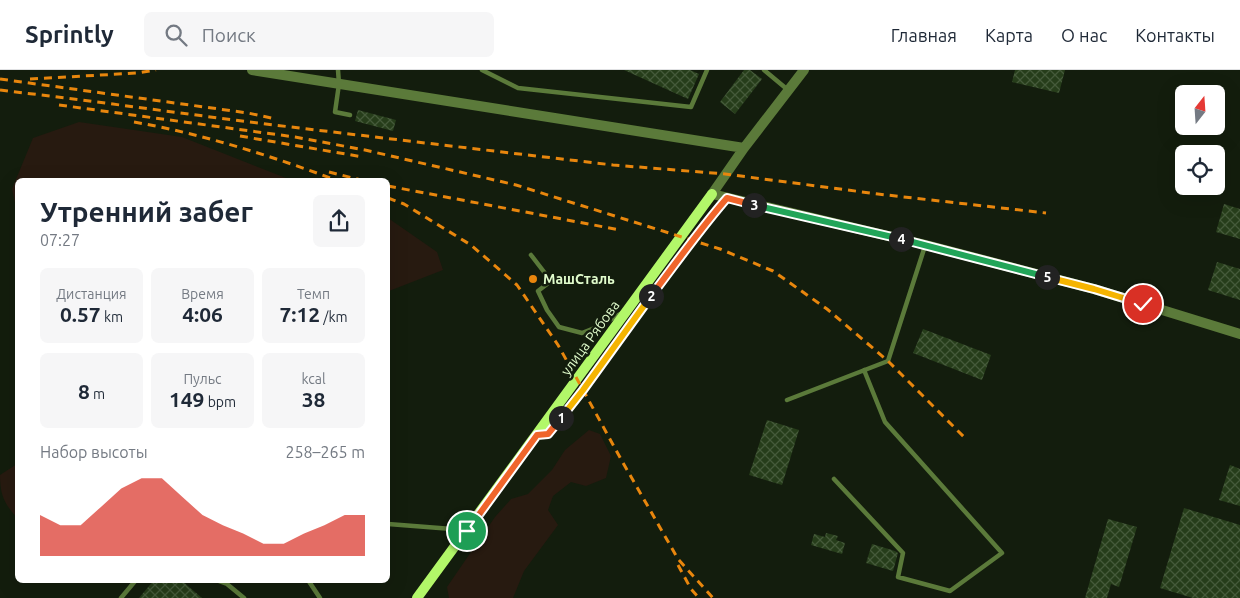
<!DOCTYPE html>
<html lang="ru">
<meta charset="utf-8">
<style>
:root{--surface:#fff;--page:#f6f6f7;--text:#1f2937;--muted:#747a83;--line:#e0e1e3;--accent:#d93025}
body{margin:0;font-family:Ubuntu,sans-serif;background:var(--page);color:var(--text);height:100vh;display:flex;flex-direction:column;font-size:19px;white-space:nowrap}
*{box-sizing:border-box;margin:0}
p{font-size:16px;color:var(--muted)}
.icon{flex:none;width:28px;height:28px;fill:none;stroke:currentColor;stroke-width:2;stroke-linecap:round;stroke-linejoin:round}
.map{position:relative;flex:1;overflow:hidden}
.details{position:absolute;left:15px;top:108px;width:375px;height:405px;display:flex;flex-direction:column;background:var(--surface);border-radius:8px;box-shadow:0 5px 20px #0002}
.details>*{flex:none}
.needle{width:32px;rotate:17deg}
.fabs{position:absolute;left:1175px;top:15px;display:grid;gap:10px}
.fabs a{display:grid;place-items:center;width:50px;height:50px;border-radius:8px;background:var(--surface);box-shadow:0 5px 20px #0002;font-size:25px}
.pin{position:absolute;display:grid;place-items:center;width:42px;height:42px;color:#fff;margin:-21px;border:2px solid #fff;border-radius:50%;box-shadow:0 1px 5px #0007}
.km{position:absolute;width:25px;height:25px;margin:-12px;border-radius:50%;background:#222;color:#fff;font-size:14px;line-height:25px;text-align:center}
.round{display:grid;place-items:center;flex:none;width:52px;height:52px;border-radius:8px;background:var(--page)}
.headline{display:flex;align-items:center;justify-content:space-between;height:85px;padding:0 25px}
h1{font-size:28px;font-weight:600;line-height:38px}
.stats{display:grid;grid-template-columns:repeat(3,1fr);gap:8px;height:85px;padding:5px 25px}
.stats div{display:grid;align-content:center;border-radius:8px;background:var(--page);text-align:center}
.stats b{font-size:21px;font-weight:600}
.stats small{font-size:14px;font-weight:400}
.stats p{font-size:14px}
.chart{height:140px;padding:10px 25px}
.chart p{display:flex;justify-content:space-between}
.chart svg{width:100%;height:90px;margin-top:5px;fill:var(--accent);opacity:.7}
header{display:flex;align-items:center;gap:30px;box-sizing:border-box;height:70px;padding:0 25px;background:var(--surface);border-bottom:1px solid var(--line)}
header strong{font-size:24px}
nav{display:flex;gap:28px;margin-inline-start:auto;font-size:18px}
.search{width:350px;height:45px;background:var(--page);display:flex;align-items:center;gap:12px;box-sizing:border-box;padding:0 18px;border-radius:8px;color:var(--muted);font-size:19px}
.map>svg:first-child{display:block}
.green{fill:#271a10}
.building{fill:url(#building-cross-hatch)}
.lines{fill:none;stroke-linecap:round;stroke-linejoin:round}
.path{stroke:#a96234;stroke-width:2;stroke-dasharray:2.5 4;stroke-linecap:butt}
.service{stroke:#5b7a3a;stroke-width:4.5}
.tertiary{stroke:#5b7a3a;stroke-width:10}
.secondary{stroke:#b2f769;stroke-width:10}
.rail{stroke:#e8860d;stroke-width:3;stroke-dasharray:8 6;stroke-linecap:butt}
.split-1-casing{stroke:#fff;stroke-width:10}
.split-2-casing{stroke:#fff;stroke-width:10}
.split-3-casing{stroke:#fff;stroke-width:10}
.split-4-casing{stroke:#fff;stroke-width:10}
.split-5-casing{stroke:#fff;stroke-width:10}
.split-6-casing{stroke:#fff;stroke-width:10}
.split-1{stroke:#f0652b;stroke-width:6}
.split-2{stroke:#f5b400;stroke-width:6}
.split-3{stroke:#f0652b;stroke-width:6}
.split-4{stroke:#22a559;stroke-width:6}
.split-5{stroke:#22a559;stroke-width:6}
.split-6{stroke:#f5b400;stroke-width:6}
.poi-dot{fill:#e8860d;stroke:#131d0d;stroke-width:2}
.labels{text-anchor:middle;dominant-baseline:central;stroke-width:5;stroke-linejoin:round;paint-order:stroke}
.poi-label{font-size:14px;font-weight:bold;fill:#e1fccc;stroke:#131d0d;text-anchor:start}
.street-label{font-size:14px;fill:#e1fccc;stroke:#131d0d}
</style>
<header>
<strong>Sprintly</strong>
<div class="search"><svg class="icon" aria-label="search" viewBox="0 0 24 24"><circle cx="10" cy="10" r="6"/><path d="M15 15l6 6"/></svg>Поиск</div>
<nav><a>Главная</a><a>Карта</a><a>О нас</a><a>Контакты</a></nav>
</header>
<div class="map">
<svg width="1240" height="528" viewBox="0 0 1240 528">
<defs>
<pattern id="building-cross-hatch" width="8" height="8" patternUnits="userSpaceOnUse" patternTransform="scale(1.25)"><rect width="8" height="8" fill="#263d1a"/><path d="M0 0l8 8M0 8l8-8" fill="none" stroke="#455a3a"/></pattern>
</defs>
<rect width="100%" height="100%" fill="#131d0d"/>
<!-- green -->
<path class="green" d="M79,52L182,67L291,110H18L17,142L12,119L33,68Z
M388,148L437,182L443,200L389,221L388,223Z
M589,360L600,364L611,386L606,408L586,416L571,412L553,426L548,440L558,455L524,501L513,528H449L447,517L495,447L511,429L528,424L552,400L565,380Z
M17,394V448C4,433 0,425 0,405Z"/>
<!-- building -->
<path class="building" d="M624,0H690L699,4L688,29Z
M744,0H750L762,9L735,44L720,32Z
M1015,0H1065L1059,23L1012,12Z
M358,40L396,50L393,61L355,51Z
M1224,134L1240,139V169L1216,162Z
M1217,192L1240,199V230L1208,220Z
M923,259L991,285L982,310L913,283Z
M767,350L799,360L782,415L749,405Z
M1230,395L1240,399V436L1219,430Z
M1184,438L1240,455V528H1193L1160,518Z
M1108,449L1137,457L1119,517L1111,514L1107,528H1085Z
M826,463L838,466L836,470L845,473L842,484L811,475L814,464L825,467Z
M872,474L895,481L898,483L893,501L866,493Z
M154,510H181L202,528H139Z"/>
<g class="lines">
<!-- path -->
<path class="path" d="M571,336L583,320L692,170L721,136"/>
<!-- service -->
<path class="service" d="M338,0L339,14L335,42L350,45
M482,0L518,18L691,37L707,0
M764,0L788,20
M531,185L551,211L538,221L547,240L559,257L582,263L597,257L622,243
M787,330L888,291L925,176
M834,409L903,483L898,507L950,521L1002,483L885,352L864,300
M388,454L465,460
M216,510L227,514L244,528
M308,510L320,528
M121,528L136,510"/>
<!-- tertiary -->
<path class="tertiary" d="M252,0L744,78
M804,0L744,78L712,124L926,175L1094,219L1240,264"/>
<!-- secondary -->
<path class="secondary" d="M417,528L712,124"/>
<!-- rail -->
<path class="rail" d="M0,9L248,43L276,49
M30,9L137,3L156,0
M0,20L82,30L249,52L417,72L613,95L725,104L878,124L1046,143
M59,35L295,67L365,80L516,115L720,179L773,201L827,239L888,291L967,370
M134,52C203,64 271,86 336,110
M240,66L363,87
M329,102L361,110
M388,116L620,160
M388,128L404,134L471,175L517,215L558,275L577,309L622,391L678,489L713,528
M678,495L691,519L699,528"/>
</g>
<g class="lines">
<defs>
<path id="split-1" d="M467,461L537,365L548,364L561,348"/>
<path id="split-2" d="M561,348L583,320L651,226"/>
<path id="split-3" d="M651,226C676,193 700,159 727,128L754,135"/>
<path id="split-4" d="M754,135L901,169"/>
<path id="split-5" d="M901,169L1047,207"/>
<path id="split-6" d="M1047,207L1094,219L1143,234"/>
</defs>
<!-- split-1 casing -->
<use href="#split-1" class="split-1-casing"/>
<!-- split-2 casing -->
<use href="#split-2" class="split-2-casing"/>
<!-- split-3 casing -->
<use href="#split-3" class="split-3-casing"/>
<!-- split-4 casing -->
<use href="#split-4" class="split-4-casing"/>
<!-- split-5 casing -->
<use href="#split-5" class="split-5-casing"/>
<!-- split-6 casing -->
<use href="#split-6" class="split-6-casing"/>
<!-- split-1 -->
<use href="#split-1" class="split-1"/>
<!-- split-2 -->
<use href="#split-2" class="split-2"/>
<!-- split-3 -->
<use href="#split-3" class="split-3"/>
<!-- split-4 -->
<use href="#split-4" class="split-4"/>
<!-- split-5 -->
<use href="#split-5" class="split-5"/>
<!-- split-6 -->
<use href="#split-6" class="split-6"/>
</g>
<!-- markers -->
<circle class="poi-dot" cx="533" cy="209" r="5"/>
<g class="labels">
<!-- poi labels -->
<g class="poi-label">
<text x="543" y="209">МашСталь</text>
</g>
<!-- street labels -->
<g class="street-label">
<text transform="translate(590 268) rotate(-54)">улица Рябова</text>
</g>
</g>
</svg>
<div class="fabs">
<a><svg class="needle" viewBox="-14 -14 28 28"><path d="M0-13l5 13h-10z" fill="#e53935"/><path d="M0 13l5-13h-10z" fill="#747a83"/></svg></a>
<a><svg class="icon" aria-label="locate" viewBox="0 0 24 24"><circle cx="12" cy="12" r="6"/><path d="M12 2v4M12 18v4M2 12h4M18 12h4"/></svg></a>
</div>
<div class="pin" style="left:467px;top:461px;background:#1e9e55"><svg class="icon" aria-label="arrive" viewBox="0 0 24 24"><path d="M6 21V4h12l-3 4 3 4H6"/></svg></div>
<div class="pin" style="left:1143px;top:234px;background:#d93025"><svg class="icon" aria-label="check" viewBox="0 0 24 24"><path d="M5 12l5 5 9-10"/></svg></div>
<b class="km" style="left:561px;top:348px">1</b>
<b class="km" style="left:651px;top:226px">2</b>
<b class="km" style="left:754px;top:135px">3</b>
<b class="km" style="left:901px;top:169px">4</b>
<b class="km" style="left:1047px;top:207px">5</b>
<section class="details">
<div class="headline"><div><h1>Утренний забег</h1><p>07:27</p></div><a class="round"><svg class="icon" aria-label="share" viewBox="0 0 24 24"><path d="M12 15V3M7 8l5-5 5 5M5 13v7h14v-7"/></svg></a></div>
<div class="stats">
<div><p>Дистанция</p><b>0.57<small> km</small></b></div>
<div><p>Время</p><b>4:06</b></div>
<div><p>Темп</p><b>7:12<small> /km</small></b></div>
</div>
<div class="stats">
<div><b>8<small> m</small></b></div>
<div><p>Пульс</p><b>149<small> bpm</small></b></div>
<div><p>kcal</p><b>38</b></div>
</div>
<div class="chart"><p><span>Набор высоты</span>258–265 m</p>
<svg viewBox="0 0 160 44" preserveAspectRatio="none"><path d="M0 44V24L10 29L20 29L30 20L40 11L50 6L60 6L70 15L80 24L90 29L100 33L110 38L120 38L130 33L140 29L150 24L160 24V44z"/></svg>
</div>
</section>
</div>
